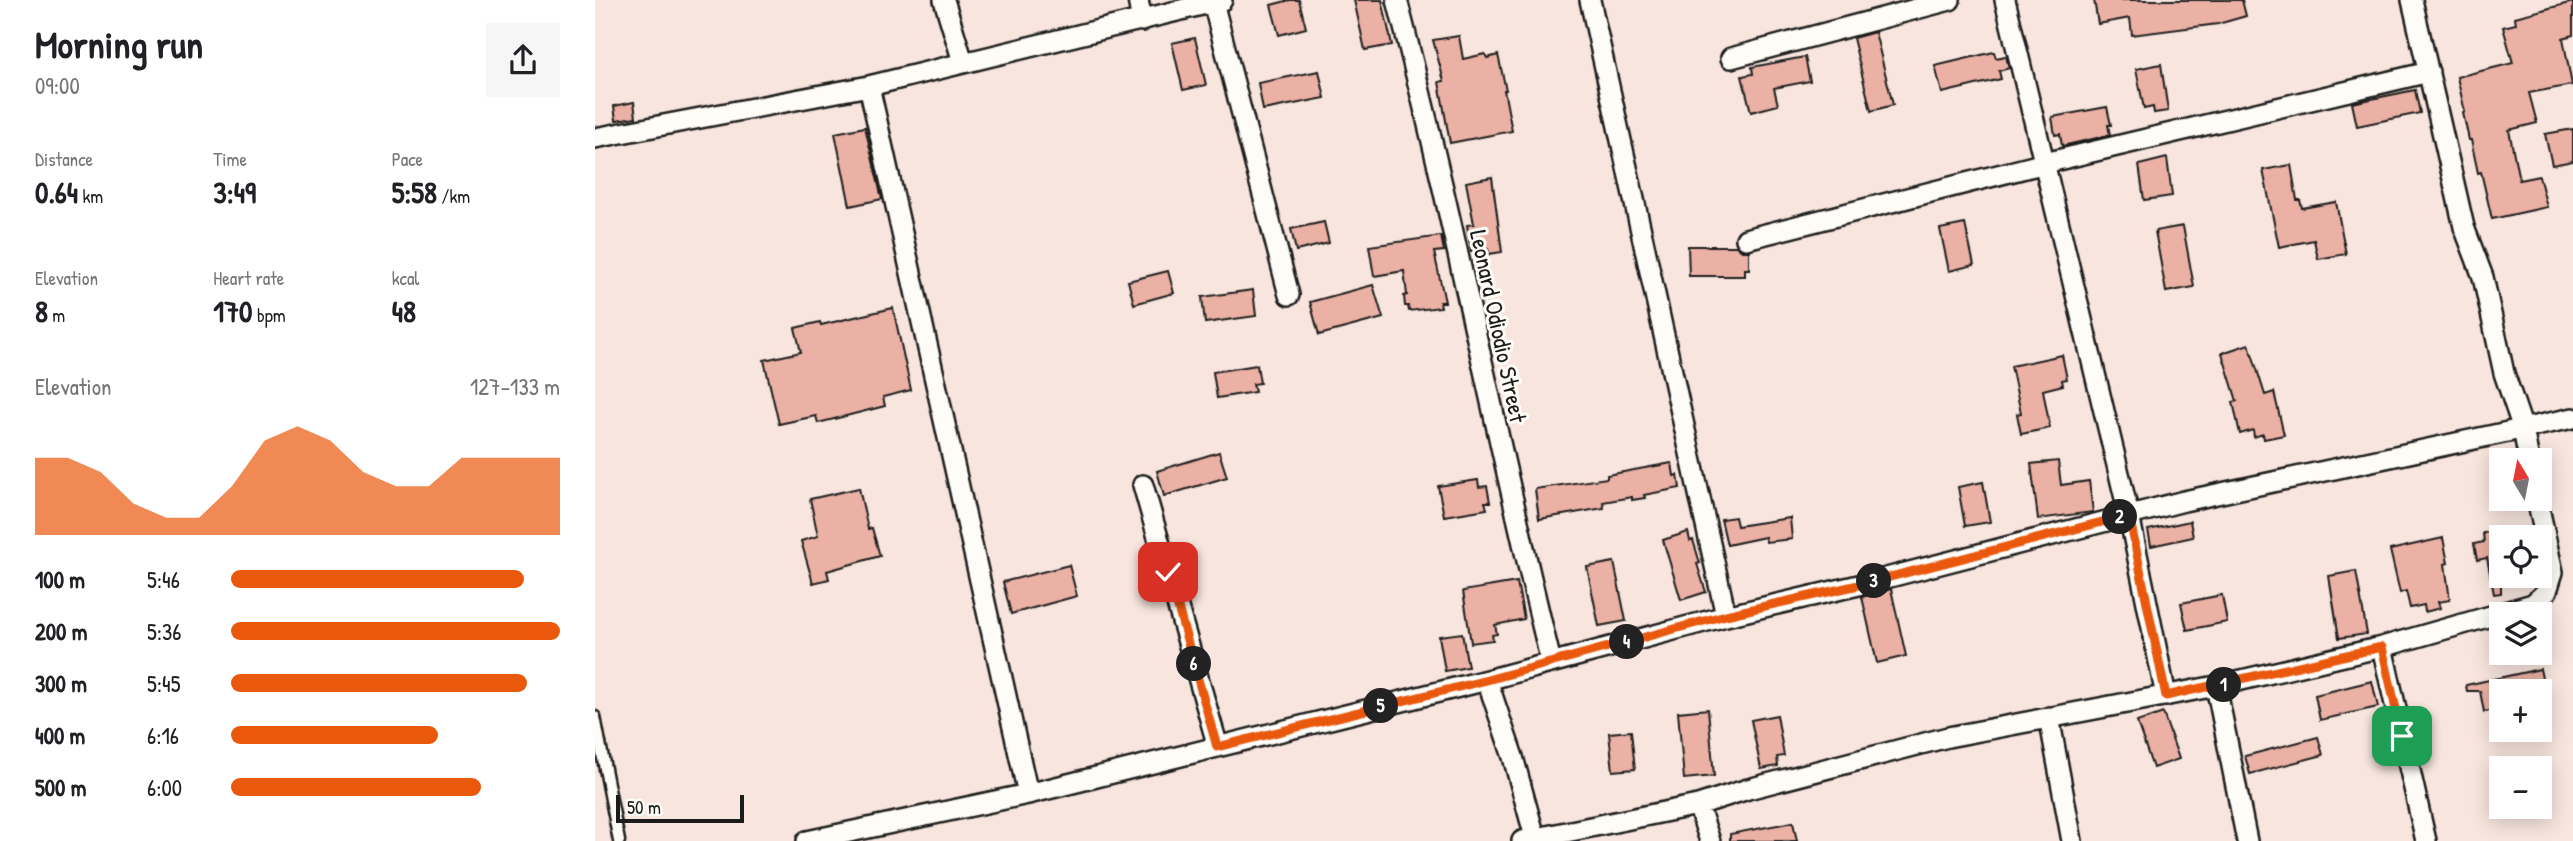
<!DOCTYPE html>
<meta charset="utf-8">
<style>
:root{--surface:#fff;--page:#f6f6f6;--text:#202124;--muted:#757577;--accent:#ea580c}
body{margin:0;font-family:"Patrick Hand",sans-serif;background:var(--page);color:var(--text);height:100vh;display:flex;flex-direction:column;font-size:26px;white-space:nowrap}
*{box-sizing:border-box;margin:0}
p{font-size:23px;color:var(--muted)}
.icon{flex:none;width:38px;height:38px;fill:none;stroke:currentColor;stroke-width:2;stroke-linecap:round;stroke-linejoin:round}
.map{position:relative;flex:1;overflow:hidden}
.details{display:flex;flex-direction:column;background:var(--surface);width:595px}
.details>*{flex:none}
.needle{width:46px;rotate:350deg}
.buttons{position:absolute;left:1894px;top:448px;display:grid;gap:14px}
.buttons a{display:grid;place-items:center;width:63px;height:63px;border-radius:0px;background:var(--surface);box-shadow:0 4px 18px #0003;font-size:35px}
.scale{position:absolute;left:21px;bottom:18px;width:128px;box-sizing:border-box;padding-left:7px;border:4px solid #1c1c1c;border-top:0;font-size:19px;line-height:24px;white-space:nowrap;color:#1c1c1c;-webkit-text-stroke:5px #fdfcf7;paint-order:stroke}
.pin{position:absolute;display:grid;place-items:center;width:60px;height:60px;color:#fff;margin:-30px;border-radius:14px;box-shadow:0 4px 10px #0006}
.km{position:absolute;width:35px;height:35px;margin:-18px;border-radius:50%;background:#222;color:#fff;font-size:19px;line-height:35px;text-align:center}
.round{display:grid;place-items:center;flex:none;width:74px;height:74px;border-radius:0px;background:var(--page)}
.summary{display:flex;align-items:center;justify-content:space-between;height:119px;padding:0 35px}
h1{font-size:38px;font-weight:800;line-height:52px}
.metrics{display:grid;grid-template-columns:repeat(3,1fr);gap:10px;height:119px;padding:7px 35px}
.metrics div{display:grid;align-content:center}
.metrics b{font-size:30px;font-weight:800}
.metrics small{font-size:19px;font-weight:400}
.metrics p{font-size:19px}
.chart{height:196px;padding:14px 35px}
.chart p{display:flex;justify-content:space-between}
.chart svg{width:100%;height:126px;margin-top:7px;fill:var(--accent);opacity:.7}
ul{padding:0 35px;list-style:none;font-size:23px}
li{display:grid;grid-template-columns:112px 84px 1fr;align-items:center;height:52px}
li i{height:18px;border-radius:9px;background:var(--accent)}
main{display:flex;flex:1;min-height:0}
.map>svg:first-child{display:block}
.building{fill:#ebb1a5;stroke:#1c1c1c;stroke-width:2}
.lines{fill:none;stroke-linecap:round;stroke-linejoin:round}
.service-casing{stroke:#1c1c1c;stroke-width:15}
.minor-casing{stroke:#1c1c1c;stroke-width:24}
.service{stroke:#fdfcf7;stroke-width:10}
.minor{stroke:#fdfcf7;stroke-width:19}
.route-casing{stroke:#fff;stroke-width:14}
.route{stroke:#ea580c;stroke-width:9}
.labels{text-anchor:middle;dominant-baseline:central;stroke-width:6;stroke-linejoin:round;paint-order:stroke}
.street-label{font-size:24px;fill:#1c1c1c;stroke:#fdfcf7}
</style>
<main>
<section class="details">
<div class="summary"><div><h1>Morning run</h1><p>09:00</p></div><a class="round"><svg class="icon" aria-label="share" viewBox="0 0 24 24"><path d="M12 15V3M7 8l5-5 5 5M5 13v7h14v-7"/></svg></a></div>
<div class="metrics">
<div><p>Distance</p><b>0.64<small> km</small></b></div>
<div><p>Time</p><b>3:49</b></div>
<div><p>Pace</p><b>5:58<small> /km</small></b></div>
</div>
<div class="metrics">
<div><p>Elevation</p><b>8<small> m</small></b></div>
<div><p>Heart rate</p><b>170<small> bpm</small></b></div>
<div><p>kcal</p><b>48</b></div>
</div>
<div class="chart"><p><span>Elevation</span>127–133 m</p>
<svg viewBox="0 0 160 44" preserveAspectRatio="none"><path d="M0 44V17L10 17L20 22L30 33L40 38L50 38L60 27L70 11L80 6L90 11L100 22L110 27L120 27L130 17L140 17L150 17L160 17V44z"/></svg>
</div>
<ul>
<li><b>100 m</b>5:46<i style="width:89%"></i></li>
<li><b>200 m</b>5:36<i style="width:100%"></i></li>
<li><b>300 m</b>5:45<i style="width:90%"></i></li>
<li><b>400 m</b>6:16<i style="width:63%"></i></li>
<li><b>500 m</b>6:00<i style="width:76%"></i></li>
</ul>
</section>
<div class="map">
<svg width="1978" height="841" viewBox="0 0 1978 841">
<rect width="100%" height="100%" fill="#f8e6de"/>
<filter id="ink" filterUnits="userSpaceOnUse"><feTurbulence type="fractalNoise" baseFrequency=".0143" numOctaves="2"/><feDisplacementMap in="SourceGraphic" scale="14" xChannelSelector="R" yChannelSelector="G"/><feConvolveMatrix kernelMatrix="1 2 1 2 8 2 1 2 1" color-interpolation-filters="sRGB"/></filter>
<g filter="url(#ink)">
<!-- building -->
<path class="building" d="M695,0H704L711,28L684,35L676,5Z
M759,0H787L797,45L770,50Z
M1499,0H1647L1651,16L1623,24L1537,35L1535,18L1503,24Z
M1978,2V35L1968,38L1977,85L1934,93L1942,123L1914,130L1924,180L1944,176L1952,207L1897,219L1886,172L1883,173L1876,140H1874L1868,113L1870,112L1862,77L1918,63L1908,27L1921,24L1920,17Z
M1280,32L1298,105L1276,111L1258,38Z
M864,36L868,59L890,54L892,58L903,55L911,90H909L917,131L855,143L844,82L849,81L838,40Z
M600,38L611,85L588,90L577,43Z
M1399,52L1401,58L1411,56L1414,68L1404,71L1406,79L1347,93L1340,66Z
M1210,57L1215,81L1179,88L1183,105L1156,112L1147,76L1158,74L1157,67Z
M1566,64L1573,111L1559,113L1558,107L1549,109L1541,69Z
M724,71L730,98L668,110L663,83Z
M1820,90L1825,113L1762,126L1757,103Z
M39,102L41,117L21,120L19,106Z
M1512,107L1516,125H1513L1515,135L1467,146L1465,134L1460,135L1457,117Z
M270,127L287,199L255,206L240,133Z
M1978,129V161L1957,165L1950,134Z
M1572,158L1577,196L1549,200L1544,165Z
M1696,165L1702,200H1705L1707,208L1741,202L1751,254L1723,259L1719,240L1684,247L1668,170Z
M897,177L907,252L894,254L893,249L876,251L872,225L879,224L871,182Z
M729,222L734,243L701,251L696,229Z
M1370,224L1379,265L1354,271L1345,229Z
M1588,226L1599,287L1571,292L1560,231Z
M846,236L849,251L839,252L850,302H845L846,307L814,311L813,306H810L809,296L812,295L809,271L779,276L774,246Z
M1093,246H1141L1147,251H1154V269H1150V276H1094Z
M573,271L579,293L539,304L533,281Z
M778,285L788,318L724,335L715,302Z
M658,290L661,316L610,323L607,297Z
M298,308L316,390L288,397L290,406L247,417L223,423L221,416L184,424L169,360L206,352L200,328L225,322L226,325Z
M1654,344L1670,395L1679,392L1689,435L1669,439L1668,434L1659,437L1658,430L1645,434L1638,402L1642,401L1627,353Z
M1467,355L1472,379L1467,380L1468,385L1448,390L1455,428L1426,434L1422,414L1426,413L1416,366Z
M662,365L665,383L658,384L660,392L622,398L618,372Z
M624,452L632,477L569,496L562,471Z
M1463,461L1466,485L1494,481L1498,512L1443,519L1436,464Z
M1077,463L1079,476L1083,475L1085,488L1049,495L1050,498L1037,500V497L1008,502L1009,508L944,519L940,489L1012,478V475Z
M883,480L884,487L892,486L895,502H890L892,509L849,516L843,486Z
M1388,482L1395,522L1370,526L1363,487Z
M264,488L273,529L277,528L285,556L232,571L234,579L218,583L206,541L223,536L215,499Z
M1140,517L1142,526L1195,518L1197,539L1171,542L1170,537L1132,545L1126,519Z
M1595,521L1598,537L1556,546L1553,530Z
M1906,530V593L1899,594L1892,558L1882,560L1879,544L1889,542L1888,533Z
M1093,532L1095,541L1098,540L1105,563L1102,564L1111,592L1086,600L1068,540Z
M1848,538L1853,563L1850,564L1855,600L1843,602L1845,608L1830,612L1829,605L1815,608L1811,591L1805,593L1795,550Z
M1019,562L1031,621L1004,626L992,567Z
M474,565L482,596L416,614L408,582Z
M1761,571L1772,634L1744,638L1734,576Z
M922,582L929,619L900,625L902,634L897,635L898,640L876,643L868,591Z
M1296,589L1311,656L1282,663L1267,597Z
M1627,595L1632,622L1592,630L1586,603Z
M867,633L873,667L850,671L844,636Z
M1945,669L1950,691H1906V708L1889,712L1885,691H1872L1871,685Z
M1777,681L1783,707L1725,720L1720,695Z
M1113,709L1119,776L1089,779L1083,712Z
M1568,713L1584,759L1558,768L1542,722Z
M1182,715L1189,756L1182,757L1183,766L1166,769L1156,720Z
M1036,731L1040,769L1018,771L1014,733Z
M1723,737L1728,755L1655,774L1650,756Z
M1198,822L1202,841H1135V834Z"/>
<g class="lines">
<defs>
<path id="service" d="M0,717L24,841"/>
<path id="minor" d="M349,0L368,62
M543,0L547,21
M802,0C859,219 902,442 956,662
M995,0L1131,616
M1410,0L1534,515L1571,696
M1817,0L1869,227L1888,277L1909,373L1928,429L1934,460
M618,2L694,295
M1136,58L1355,0
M274,86L433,794
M0,138L274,86L627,0
M1151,239L1450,163L1834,72
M548,485L623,747
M1787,647L1938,604L1952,591L1958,572L1942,499
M892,680L918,757L941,841
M1621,686L1652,841
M1454,717L1477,841
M212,841L433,794L892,680L1131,616L1268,584L1589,501L1978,418
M927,841L1103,805
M1115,841L1103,805L1153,789L1353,737L1621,686L1787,647L1831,841"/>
</defs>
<!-- service casing -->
<use href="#service" class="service-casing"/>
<!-- minor casing -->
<use href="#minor" class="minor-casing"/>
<!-- service -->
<use href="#service" class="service"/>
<!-- minor -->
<use href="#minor" class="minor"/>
</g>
</g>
<g class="lines" filter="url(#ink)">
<defs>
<path id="route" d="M573,572L622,747L892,680L1131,615L1268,584L1534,515L1571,696L1787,647L1807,736"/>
</defs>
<!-- route casing -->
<use href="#route" class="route-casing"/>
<!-- route -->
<use href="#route" class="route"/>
</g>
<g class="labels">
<!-- street labels -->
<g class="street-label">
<text transform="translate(904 326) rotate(78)">Leonard Odiodio Street</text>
</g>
</g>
</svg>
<div class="buttons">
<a><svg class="needle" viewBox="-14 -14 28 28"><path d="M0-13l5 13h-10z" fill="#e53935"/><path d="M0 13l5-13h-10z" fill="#757577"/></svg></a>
<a><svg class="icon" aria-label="locate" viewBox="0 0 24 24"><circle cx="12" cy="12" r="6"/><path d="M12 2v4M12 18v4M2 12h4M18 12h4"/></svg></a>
<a><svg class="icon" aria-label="layers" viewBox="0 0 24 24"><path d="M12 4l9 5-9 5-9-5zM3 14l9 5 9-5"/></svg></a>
<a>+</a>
<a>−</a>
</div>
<div class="scale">50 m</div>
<div class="pin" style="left:1807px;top:736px;background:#1e9e55"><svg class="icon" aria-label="arrive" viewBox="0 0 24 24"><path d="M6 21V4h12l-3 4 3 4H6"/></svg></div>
<div class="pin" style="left:573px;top:572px;background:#d93025"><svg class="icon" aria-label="check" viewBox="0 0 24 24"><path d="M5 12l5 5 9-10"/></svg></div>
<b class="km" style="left:1629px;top:685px">1</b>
<b class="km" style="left:1525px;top:517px">2</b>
<b class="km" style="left:1279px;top:581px">3</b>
<b class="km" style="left:1032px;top:642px">4</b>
<b class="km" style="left:786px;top:706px">5</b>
<b class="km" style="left:599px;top:664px">6</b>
</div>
</main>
